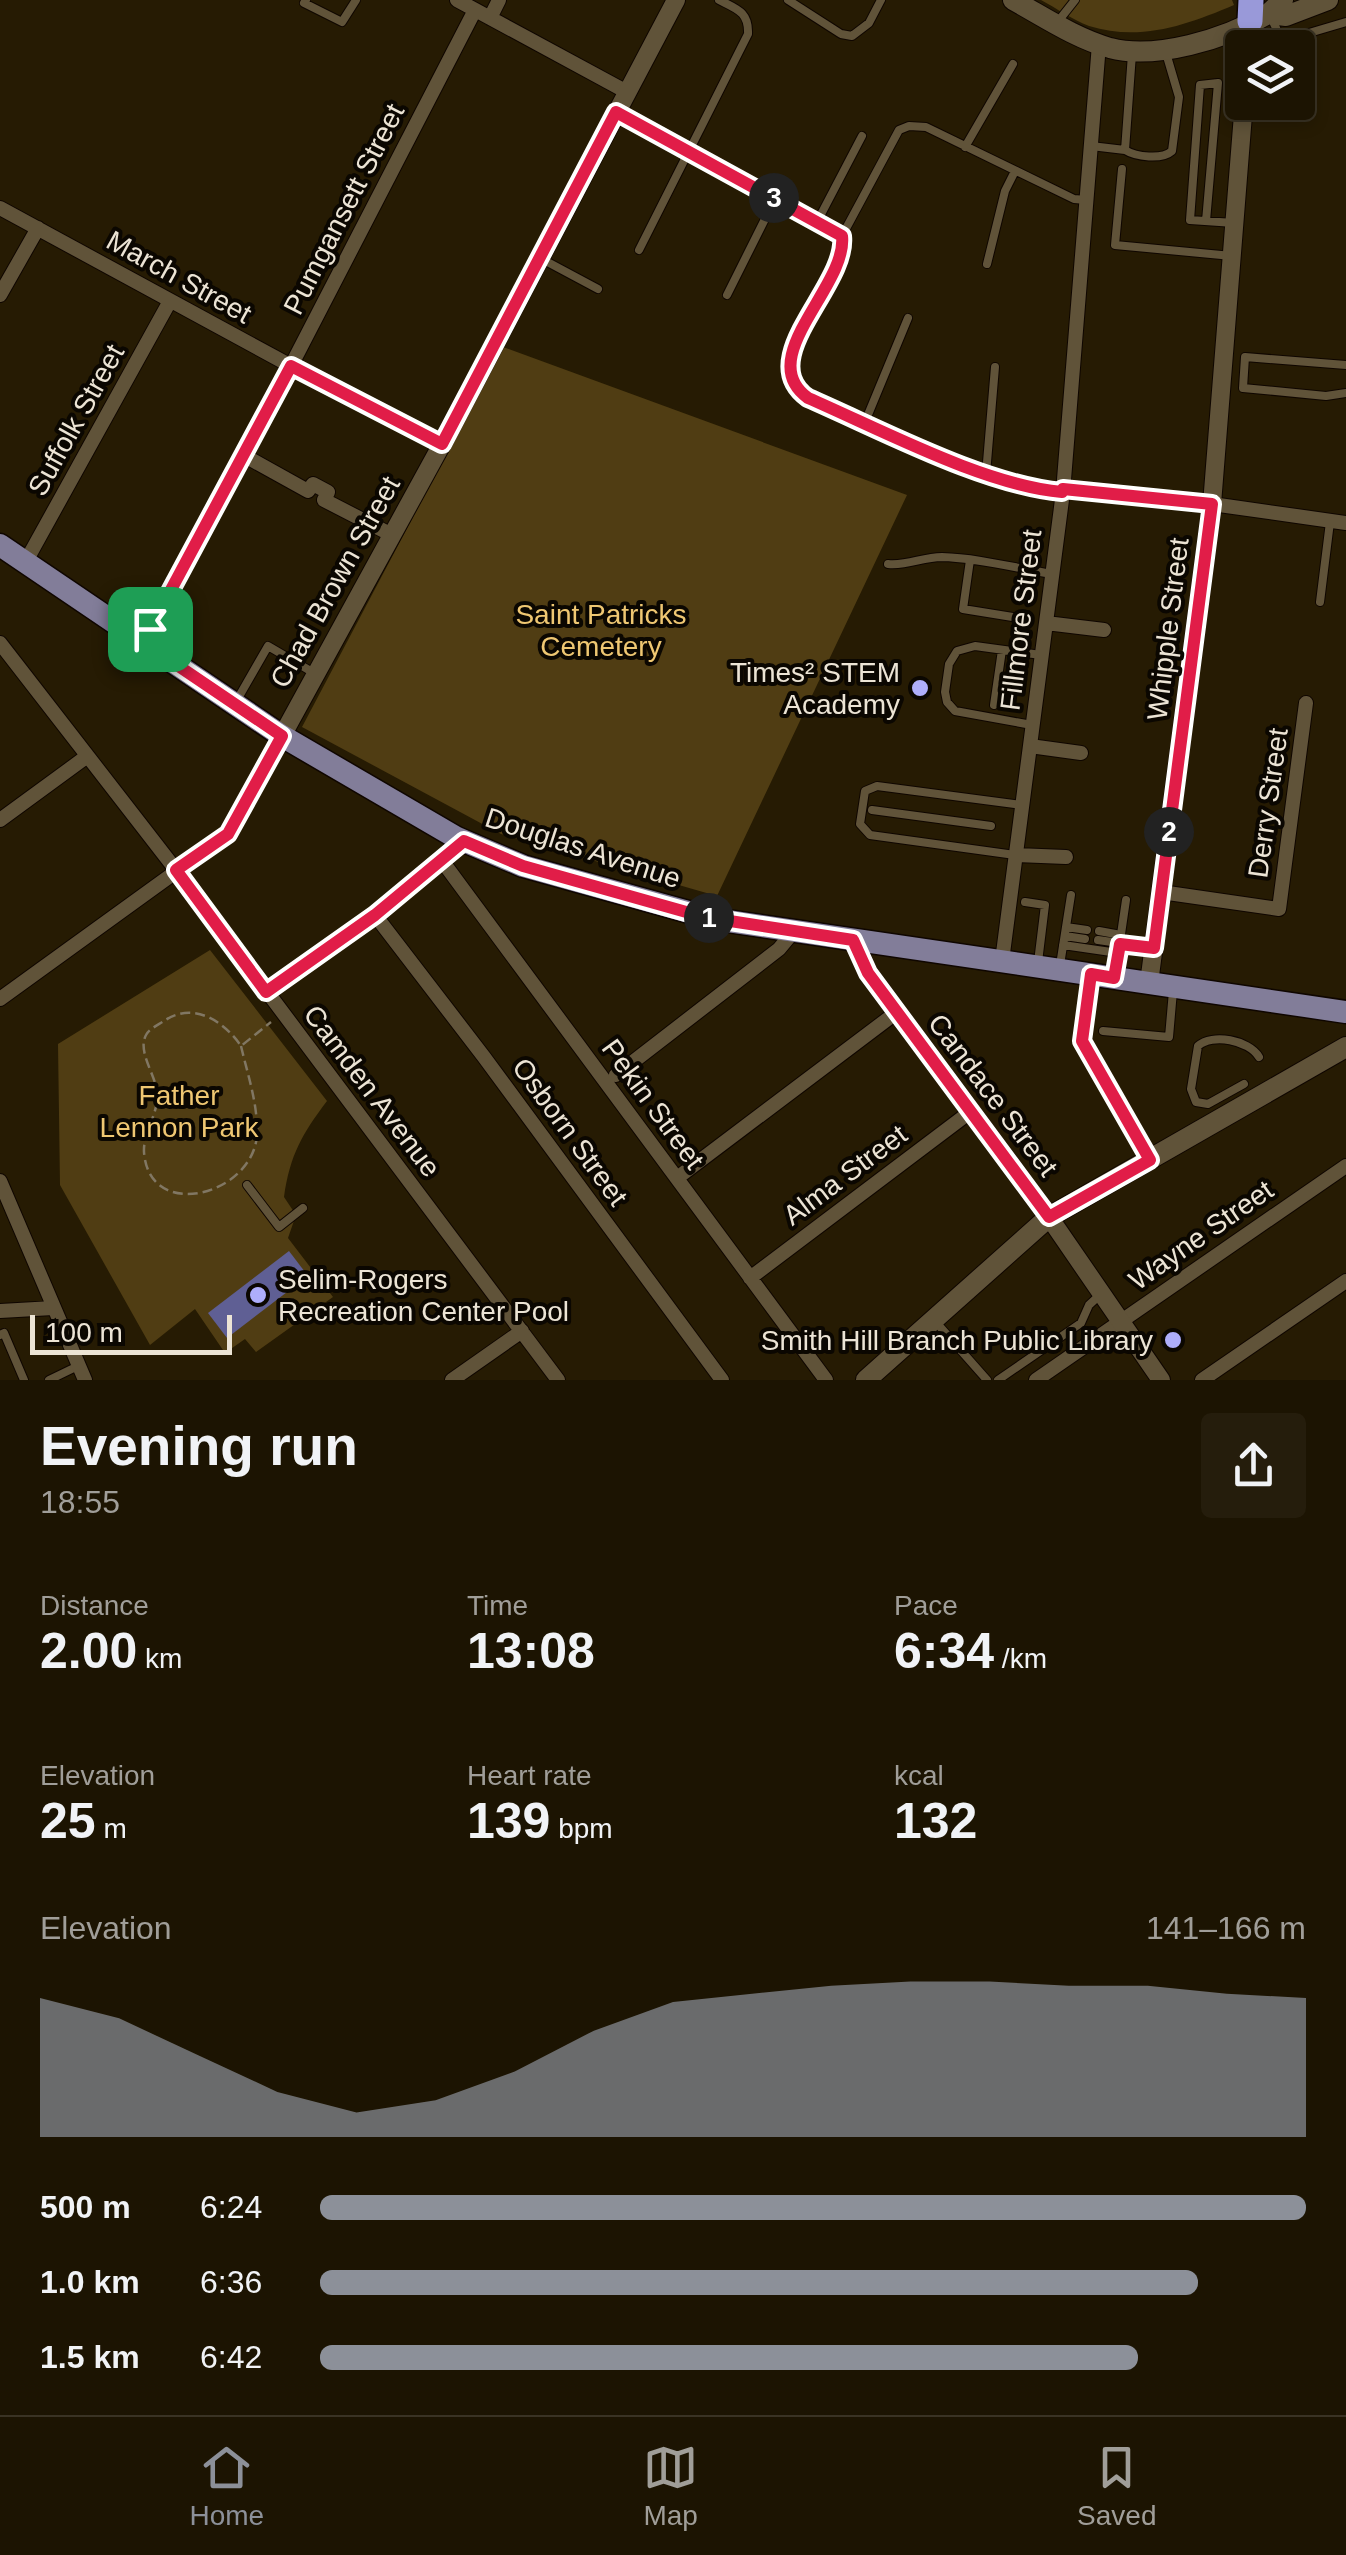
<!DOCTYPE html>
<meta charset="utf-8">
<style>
:root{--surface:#1c1402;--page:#251d0c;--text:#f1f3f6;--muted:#a09e99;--line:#3a3324;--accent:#8c9099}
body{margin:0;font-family:Arial,sans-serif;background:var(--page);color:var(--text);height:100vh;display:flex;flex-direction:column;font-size:38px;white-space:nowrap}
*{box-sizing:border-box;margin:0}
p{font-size:32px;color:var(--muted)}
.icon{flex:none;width:55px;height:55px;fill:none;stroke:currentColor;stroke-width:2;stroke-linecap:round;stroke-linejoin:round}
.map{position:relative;height:1380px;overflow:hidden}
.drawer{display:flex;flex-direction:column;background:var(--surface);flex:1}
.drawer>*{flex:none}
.fabs{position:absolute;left:1225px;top:30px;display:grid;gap:20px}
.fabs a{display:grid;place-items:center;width:90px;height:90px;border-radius:10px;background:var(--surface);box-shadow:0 5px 15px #0003,0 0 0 2px var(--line);font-size:50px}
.scale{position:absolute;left:30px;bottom:25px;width:202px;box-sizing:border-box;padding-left:10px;border:5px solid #ece4d5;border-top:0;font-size:28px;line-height:35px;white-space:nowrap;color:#ece4d5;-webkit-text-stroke:8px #0b0701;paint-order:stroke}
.pin{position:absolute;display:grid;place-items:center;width:85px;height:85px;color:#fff;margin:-42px;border-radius:20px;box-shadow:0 5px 15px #0006}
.km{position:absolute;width:50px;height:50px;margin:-25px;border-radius:50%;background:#222;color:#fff;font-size:28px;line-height:50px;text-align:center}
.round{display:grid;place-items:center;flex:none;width:105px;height:105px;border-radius:10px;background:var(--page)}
.headline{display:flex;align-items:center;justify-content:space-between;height:170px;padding:0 40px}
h1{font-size:55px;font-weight:800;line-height:75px}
.figures{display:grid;grid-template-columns:repeat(3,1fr);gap:15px;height:170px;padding:10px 40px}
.figures div{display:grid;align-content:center}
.figures b{font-size:50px;font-weight:800}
.figures small{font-size:28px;font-weight:400}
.figures p{font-size:28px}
.chart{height:280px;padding:20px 40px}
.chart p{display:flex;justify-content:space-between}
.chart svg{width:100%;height:180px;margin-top:10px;fill:var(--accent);opacity:.7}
ul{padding:0 40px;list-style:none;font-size:32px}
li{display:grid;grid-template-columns:160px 120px 1fr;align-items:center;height:75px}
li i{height:25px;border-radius:12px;background:var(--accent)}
.tabs{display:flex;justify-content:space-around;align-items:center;height:140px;border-top:2px solid var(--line);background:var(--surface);font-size:28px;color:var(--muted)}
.tabs a{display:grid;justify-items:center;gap:5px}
.tabs .current{color:var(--accent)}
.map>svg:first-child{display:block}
.green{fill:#503d13}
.water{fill:#5f5f94}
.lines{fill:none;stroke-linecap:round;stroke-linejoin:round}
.service-casing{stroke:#0f0600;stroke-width:10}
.minor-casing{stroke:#0f0600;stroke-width:16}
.tertiary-casing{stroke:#0f0600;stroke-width:20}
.secondary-casing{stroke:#0f0600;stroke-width:22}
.primary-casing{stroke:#0f0600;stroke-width:25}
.motorway-casing{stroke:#0f0600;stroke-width:28}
.path{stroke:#817763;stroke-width:2.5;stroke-dasharray:10 5;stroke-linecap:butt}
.service{stroke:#605339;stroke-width:8}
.minor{stroke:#605339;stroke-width:14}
.tertiary{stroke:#605339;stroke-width:18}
.secondary{stroke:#605339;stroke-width:20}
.primary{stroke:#827d99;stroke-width:22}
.motorway{stroke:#9999d9;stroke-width:25}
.route-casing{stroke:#fff;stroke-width:20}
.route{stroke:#e11d48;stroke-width:12}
.poi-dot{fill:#aeaefb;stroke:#0b0701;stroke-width:4}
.labels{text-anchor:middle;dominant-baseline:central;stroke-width:8;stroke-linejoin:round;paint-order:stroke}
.street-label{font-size:28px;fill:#ece4d5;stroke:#0b0701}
.park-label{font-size:28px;fill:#efc772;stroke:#0b0701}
.poi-label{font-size:28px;fill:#ece4d5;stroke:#0b0701;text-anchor:end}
</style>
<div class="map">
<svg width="1346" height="1380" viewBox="0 0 1346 1380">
<rect width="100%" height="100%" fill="#261b03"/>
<!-- green -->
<path class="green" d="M1041,0H1232L1234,5C1187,25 1140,42 1089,26C1073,20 1056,8 1041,0Z
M503,347L907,495L717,896L501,834L302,727Z
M210,950L327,1101C302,1134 290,1155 284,1197L296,1215L288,1238L333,1297L256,1352L245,1339L225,1353L195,1309L150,1345L60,1185L58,1044Z"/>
<!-- water -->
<path class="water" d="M289,1251L308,1276L227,1338L208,1313Z"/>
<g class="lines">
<defs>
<path id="service" d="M306,0L304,3L342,22L356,0
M788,0L841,34L852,36L869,23L881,0
M1270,15L1282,41L1346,22
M1056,24L1075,0
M616,112L842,236
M1091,146L1125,150L1132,54
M965,147L1013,64
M1125,150C1136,157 1162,160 1172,151L1179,97L1166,53
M1122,169L1115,245L1232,256
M1206,221L1218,83L1200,85L1190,220L1234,223
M817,222L862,136
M639,250L748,34C749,12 737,9 719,0
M540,258L598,289
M987,264L1005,191L1015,171
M727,295L775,199
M1346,365L1245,357L1243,388L1326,396L1346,393
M865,422L908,318
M986,474L995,367
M1063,492L1034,490L986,474L808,398C752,358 848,286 842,236L899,130L909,126L926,127L1074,199L1086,200
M970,560L963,609L1019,618
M888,564C908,566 922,557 942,557C978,558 1016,568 1052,574
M1320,602L1330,522
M237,700L268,646L314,673
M994,705L1002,650
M1032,725L955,711L947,702L945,692L949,664L957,651L975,646L1041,655
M872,810L991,826
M1015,855L870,835L860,824L865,791L877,786L1022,805
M1025,902L1045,905L1038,962
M1066,927L1087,930
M1099,931L1121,935
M1065,936L1085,939
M1098,940L1153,948
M1063,945L1118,953
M1060,965L1071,895
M1115,975L1126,900
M1103,1031L1169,1037L1173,991
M1244,1084L1208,1104L1196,1102L1191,1089L1198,1046C1212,1033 1249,1040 1259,1057
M247,1185L279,1227L303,1208
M934,1320L987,1380
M0,1335L4,1333L24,1380
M49,1380L78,1366
M998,1380L1081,1323L1089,1305L1102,1293"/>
<path id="minor" d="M457,0L627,92
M490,18L499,0
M0,208L291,366L442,444
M0,295L38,228
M243,455L308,491L313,484L328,492L324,500L392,535
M1063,489L1212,504L1346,523
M25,563L170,301
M1046,623L1104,630
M143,642L291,366L475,10
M0,643L176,870L558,1380
M1030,746L1081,753
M0,820L86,757
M1016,855L1066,857
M440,858L826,1380
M1161,892L1279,909L1306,703
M375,915L484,1057L722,1380
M1002,961L1063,492L1099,44
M1091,975L1082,1041L1150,1160
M266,992L375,915L463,841
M0,999L228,834L282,736
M616,1075L779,949L794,931
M677,1178L897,1012
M0,1181L85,1380
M750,1278L970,1112
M0,1311L53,1308
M452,1380L522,1331
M1036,1380L1346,1166
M1202,1380L1346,1281"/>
<path id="tertiary" d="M1248,48L1250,21
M282,736L442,444L676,0
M853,939L868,973L1049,1217L1161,1380
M1149,983L1212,504L1244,102"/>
<path id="secondary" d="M1013,0C1044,17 1075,38 1110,48C1156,60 1225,39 1266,15C1272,11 1277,5 1283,0
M1269,14L1286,16L1328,0
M866,1380L1049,1217L1346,1047"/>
<path id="primary" d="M0,545L282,736L457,838L523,866L714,919L1346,1012"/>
<path id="motorway" d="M1250,21L1251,0"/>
</defs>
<!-- service casing -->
<use href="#service" class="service-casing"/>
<!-- minor casing -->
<use href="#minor" class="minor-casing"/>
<!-- tertiary casing -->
<use href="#tertiary" class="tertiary-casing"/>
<!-- secondary casing -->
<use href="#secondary" class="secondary-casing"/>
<!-- primary casing -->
<use href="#primary" class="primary-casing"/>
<!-- motorway casing -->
<use href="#motorway" class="motorway-casing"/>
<!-- path -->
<path class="path" d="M241,1046C248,1076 258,1104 257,1135C253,1195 149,1223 144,1152C143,1131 159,1114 157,1093C156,1075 137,1052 146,1035C149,1029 158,1025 164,1021C193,1001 224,1021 241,1046L271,1022"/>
<!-- service -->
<use href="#service" class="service"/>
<!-- minor -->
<use href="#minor" class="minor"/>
<!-- tertiary -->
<use href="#tertiary" class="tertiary"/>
<!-- secondary -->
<use href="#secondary" class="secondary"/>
<!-- primary -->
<use href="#primary" class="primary"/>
<!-- motorway -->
<use href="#motorway" class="motorway"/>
</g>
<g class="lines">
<defs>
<path id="route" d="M616,112L842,236C848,286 752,358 808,398C882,430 984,485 1062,492L1063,489L1212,504L1154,948L1120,944L1114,978L1091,974L1082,1041L1150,1160L1049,1217L868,973L853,940L704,917L523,866L464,841L375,915L266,992L176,870L228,834L282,736L143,642L291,366L442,444Z"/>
</defs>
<!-- route casing -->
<use href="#route" class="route-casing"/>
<!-- route -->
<use href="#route" class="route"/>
</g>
<!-- markers -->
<g class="poi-dot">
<circle cx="920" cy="688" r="10"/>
<circle cx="258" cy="1295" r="10"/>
<circle cx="1173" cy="1340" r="10"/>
</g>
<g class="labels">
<!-- street labels -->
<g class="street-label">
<text transform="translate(344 209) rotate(-63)">Pumgansett Street</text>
<text transform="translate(179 277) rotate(29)">March Street</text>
<text transform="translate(76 420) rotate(-61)">Suffolk Street</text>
<text transform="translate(335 582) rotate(-61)">Chad Brown Street</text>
<text transform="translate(1021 620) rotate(-83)">Fillmore Street</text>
<text transform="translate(1168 629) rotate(-83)">Whipple Street</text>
<text transform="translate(1268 803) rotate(-82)">Derry Street</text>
<text transform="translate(583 848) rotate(18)">Douglas Avenue</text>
<text transform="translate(372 1091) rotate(53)">Camden Avenue</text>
<text transform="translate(993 1095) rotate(53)">Candace Street</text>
<text transform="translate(653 1104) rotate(54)">Pekin Street</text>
<text transform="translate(570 1132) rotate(54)">Osborn Street</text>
<text transform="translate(845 1175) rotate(-37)">Alma Street</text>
<text transform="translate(1201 1235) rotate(-35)">Wayne Street</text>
</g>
<!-- park labels -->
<g class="park-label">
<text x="601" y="614">Saint Patricks<tspan x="601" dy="32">Cemetery</tspan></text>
<text x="179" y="1095">Father<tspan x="179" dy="32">Lennon Park</tspan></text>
</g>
<!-- poi labels -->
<g class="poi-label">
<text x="900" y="672">Times² STEM<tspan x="900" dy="32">Academy</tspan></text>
<text x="278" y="1279" text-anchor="start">Selim-Rogers<tspan x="278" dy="32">Recreation Center Pool</tspan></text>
<text x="1153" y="1340">Smith Hill Branch Public Library</text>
</g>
</g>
</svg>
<div class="fabs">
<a><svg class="icon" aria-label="layers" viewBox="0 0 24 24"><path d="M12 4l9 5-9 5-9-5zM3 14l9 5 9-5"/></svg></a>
</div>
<div class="scale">100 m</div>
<div class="pin" style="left:150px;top:629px;background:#1e9e55"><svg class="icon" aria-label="arrive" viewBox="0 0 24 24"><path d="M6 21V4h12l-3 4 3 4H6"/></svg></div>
<b class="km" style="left:709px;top:918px">1</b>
<b class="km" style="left:1169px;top:832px">2</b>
<b class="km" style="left:774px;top:198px">3</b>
</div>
<section class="drawer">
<div class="headline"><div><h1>Evening run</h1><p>18:55</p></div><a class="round"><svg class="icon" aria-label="share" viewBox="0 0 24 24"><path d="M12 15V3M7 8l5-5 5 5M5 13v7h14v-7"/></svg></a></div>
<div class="figures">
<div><p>Distance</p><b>2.00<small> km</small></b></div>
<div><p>Time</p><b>13:08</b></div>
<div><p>Pace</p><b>6:34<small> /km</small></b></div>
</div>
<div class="figures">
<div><p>Elevation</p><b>25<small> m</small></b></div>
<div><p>Heart rate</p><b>139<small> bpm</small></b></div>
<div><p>kcal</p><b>132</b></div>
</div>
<div class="chart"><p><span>Elevation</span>141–166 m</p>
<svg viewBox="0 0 160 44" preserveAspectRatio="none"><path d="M0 44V10L10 15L20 24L30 33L40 38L50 35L60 28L70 18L80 11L90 9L100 7L110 6L120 6L130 7L140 7L150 9L160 10V44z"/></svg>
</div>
<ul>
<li><b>500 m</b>6:24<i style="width:100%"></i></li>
<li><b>1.0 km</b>6:36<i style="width:89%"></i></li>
<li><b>1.5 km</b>6:42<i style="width:83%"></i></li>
</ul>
</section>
<nav class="tabs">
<a class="current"><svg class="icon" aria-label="home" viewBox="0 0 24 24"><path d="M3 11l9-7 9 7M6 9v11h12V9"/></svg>Home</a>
<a><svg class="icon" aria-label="map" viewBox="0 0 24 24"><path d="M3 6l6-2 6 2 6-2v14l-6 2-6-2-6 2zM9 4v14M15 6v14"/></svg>Map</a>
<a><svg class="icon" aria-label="saved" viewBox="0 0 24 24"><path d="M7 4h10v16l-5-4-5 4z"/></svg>Saved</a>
</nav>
